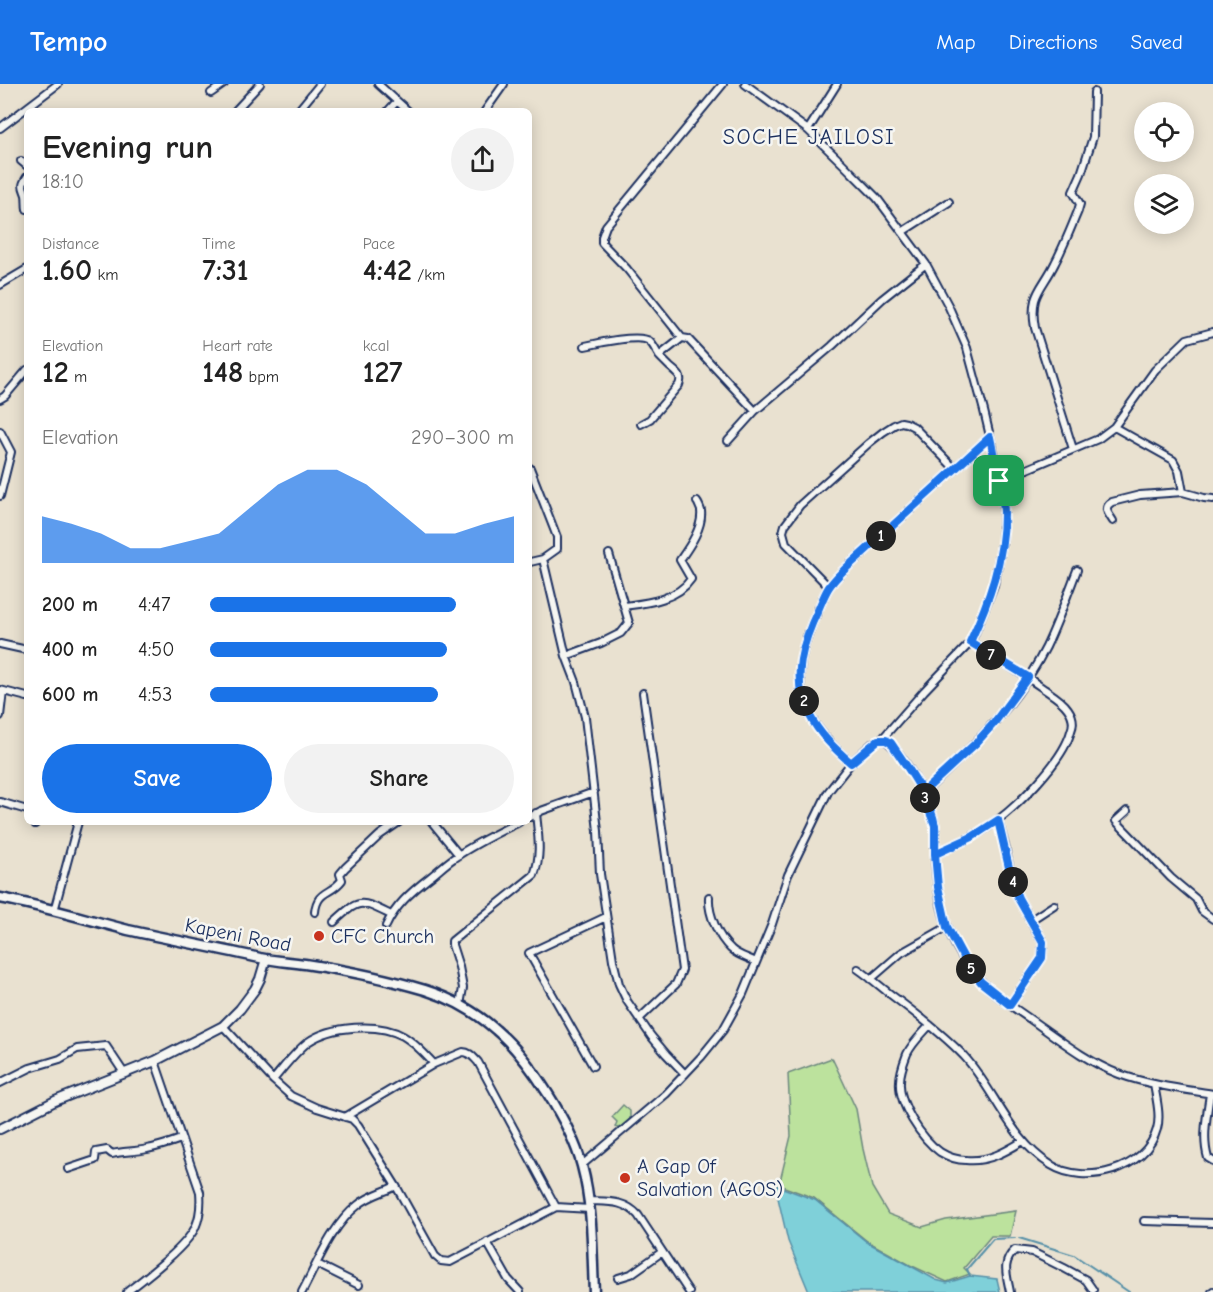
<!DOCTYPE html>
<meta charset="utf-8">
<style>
:root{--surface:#fff;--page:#f2f2f2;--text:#222;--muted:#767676;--accent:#1a73e8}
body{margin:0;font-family:"Comic Neue",sans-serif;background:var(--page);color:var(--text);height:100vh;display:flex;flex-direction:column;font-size:22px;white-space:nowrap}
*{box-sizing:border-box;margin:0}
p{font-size:20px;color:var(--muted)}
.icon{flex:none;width:33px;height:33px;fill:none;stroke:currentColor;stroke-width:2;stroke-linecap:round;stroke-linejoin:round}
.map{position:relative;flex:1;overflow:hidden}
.drawer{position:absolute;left:24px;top:24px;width:508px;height:717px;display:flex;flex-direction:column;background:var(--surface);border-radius:9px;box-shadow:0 3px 15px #0003}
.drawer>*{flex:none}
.buttons{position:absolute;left:1134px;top:18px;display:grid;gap:12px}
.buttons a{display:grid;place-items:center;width:60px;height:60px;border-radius:50%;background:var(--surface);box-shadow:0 3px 15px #0003;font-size:30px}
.pin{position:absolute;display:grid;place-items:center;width:51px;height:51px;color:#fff;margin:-26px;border-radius:12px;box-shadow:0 3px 9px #0006}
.km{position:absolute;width:30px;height:30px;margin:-15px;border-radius:50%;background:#222;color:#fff;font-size:16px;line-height:30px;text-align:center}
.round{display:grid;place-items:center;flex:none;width:63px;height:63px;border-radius:32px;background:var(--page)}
.headline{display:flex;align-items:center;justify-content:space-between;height:102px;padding:0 18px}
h1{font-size:33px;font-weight:700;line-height:45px}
.stats{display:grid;grid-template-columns:repeat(3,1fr);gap:9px;height:102px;padding:6px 18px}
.stats div{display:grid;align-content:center}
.stats b{font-size:30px;font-weight:700}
.stats small{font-size:16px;font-weight:400}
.stats p{font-size:16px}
.chart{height:168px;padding:12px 18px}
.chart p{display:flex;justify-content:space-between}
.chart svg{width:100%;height:108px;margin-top:6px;fill:var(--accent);opacity:.7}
.primary-button{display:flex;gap:12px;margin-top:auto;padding:12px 18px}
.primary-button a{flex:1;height:69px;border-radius:36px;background:var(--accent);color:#fff;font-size:24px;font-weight:700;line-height:69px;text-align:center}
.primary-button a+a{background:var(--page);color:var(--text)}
ul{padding:0 18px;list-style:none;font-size:20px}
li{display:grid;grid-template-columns:96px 72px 1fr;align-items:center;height:45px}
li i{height:15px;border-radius:8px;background:var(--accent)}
header{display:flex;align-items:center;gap:36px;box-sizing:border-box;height:84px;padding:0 30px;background:var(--accent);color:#fff}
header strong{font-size:28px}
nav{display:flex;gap:33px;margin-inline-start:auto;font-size:21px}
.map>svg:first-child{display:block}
.green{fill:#bce29d;stroke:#6c887e;stroke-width:1.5}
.water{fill:#7fd0d9;stroke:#5790a8;stroke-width:1.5}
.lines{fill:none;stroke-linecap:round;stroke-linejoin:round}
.stream{stroke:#5790a8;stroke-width:2}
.minor-casing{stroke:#1b2f5e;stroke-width:10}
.tertiary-casing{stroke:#1b2f5e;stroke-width:12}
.secondary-casing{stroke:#1b2f5e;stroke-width:13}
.minor{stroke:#f6f6f2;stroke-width:6}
.tertiary{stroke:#f6f6f2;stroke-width:8}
.secondary{stroke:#f6f6f2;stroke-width:8}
.route-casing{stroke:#fff;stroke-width:12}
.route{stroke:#1a73e8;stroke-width:8}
.poi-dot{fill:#c8321e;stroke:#f6f6f2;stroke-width:2}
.labels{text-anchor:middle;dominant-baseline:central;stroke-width:5;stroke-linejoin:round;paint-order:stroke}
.street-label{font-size:20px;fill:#1b2f5e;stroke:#f6f6f2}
.poi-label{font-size:20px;fill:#1b2f5e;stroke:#f6f6f2;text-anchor:start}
.quarter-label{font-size:22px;letter-spacing:1.5px;fill:#1b2f5e;stroke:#f6f6f2}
</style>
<header>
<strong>Tempo</strong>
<nav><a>Map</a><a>Directions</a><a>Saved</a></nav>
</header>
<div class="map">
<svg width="1213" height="1208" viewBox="0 0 1213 1208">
<rect width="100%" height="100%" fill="#e9e1d0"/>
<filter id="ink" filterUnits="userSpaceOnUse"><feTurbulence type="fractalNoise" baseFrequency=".0167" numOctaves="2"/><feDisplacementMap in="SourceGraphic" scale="12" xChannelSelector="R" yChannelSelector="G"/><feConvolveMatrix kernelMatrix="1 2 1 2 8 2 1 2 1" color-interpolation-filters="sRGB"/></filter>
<g filter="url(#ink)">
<!-- green -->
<path class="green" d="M832,974L856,1025L863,1065L872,1103L888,1130L922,1143L946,1136L1016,1127L1010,1152H991L964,1184L970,1190L947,1198L910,1181L867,1157L814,1114L779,1101L791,1052L788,990Z
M623,1021L630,1027V1035L623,1046L615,1043L617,1038L612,1033Z"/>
<!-- water -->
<path class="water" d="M775,1101L815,1116L867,1158L936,1196L947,1199L970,1192L997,1195L1000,1208H809L788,1157Z"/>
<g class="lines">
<!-- stream -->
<path class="stream" d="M1019,1154L1074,1171L1129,1208
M970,1192L967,1185L993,1155L1015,1154"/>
<defs>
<path id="minor" d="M378,0L408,27
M745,0L808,46L842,79L877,114L926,180L948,221L967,264L984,327L998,386L1004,428L1002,460L994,501L981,534L971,558L924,607L882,655
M211,9L224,0
M235,27L260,0
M298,27L320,0
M388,27L397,17
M485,27L504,0
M0,44L58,0
M808,46L837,0
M21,77L27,82
M27,93C21,102 23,102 26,111C27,115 26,121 27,125
M902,148L949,118
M0,201L27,185
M682,254L627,185L602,159V153L606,142L723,0
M585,262C597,259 640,250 649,257C654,261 656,268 660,273C663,276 667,280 670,283C677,289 683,292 679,301L650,335L641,340
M659,272L682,254L688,255L755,327
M0,315L5,312L27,286
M0,347L11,368L0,412
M728,357L755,327L832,262L882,215L926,180
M1073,365L1035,244C1029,209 1042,206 1055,179C1064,162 1071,144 1078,127L1080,120L1073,108L1081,90L1093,53L1094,8
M530,384L557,453V465L543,475L530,478
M999,397L1098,355L1114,343
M1183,408L1179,387L1173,376L1114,343L1155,286L1187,255L1213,248
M1113,437C1109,430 1102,424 1112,418L1140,411L1183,408L1204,414L1213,415
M543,475L566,572L576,598L585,633L598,747L600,790L613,876L619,900L627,917L651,952L666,970L685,990
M829,503L786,459L783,448L785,441L800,421L869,359L883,348L894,341L901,338L906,339L914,343L955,385
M624,522C647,519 677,516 691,495L680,476C689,463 703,444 701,427C701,426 698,419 697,418
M0,560L27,566
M566,572L601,559L621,549L629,539L609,470
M0,606L27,613
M0,632L3,607
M851,679C835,665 820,650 809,630C791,595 803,557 819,524C822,517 825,509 829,503C833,497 839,491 844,486L990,353
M923,709C970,666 1017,621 1046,563C1058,538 1067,512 1077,486
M0,718L27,726
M1127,727L1116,737L1171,794L1196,815L1202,827L1213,835
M530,733L541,727L594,708
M998,736L1005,762L1013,801L1018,814L1043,858L1042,874L1010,921
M432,738L459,771
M35,740L36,738
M935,770C953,762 972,754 988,743C1014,726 1063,678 1071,647C1074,640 1073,632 1068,625C1063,617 1053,611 1044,605C1020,588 995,573 971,558
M709,813C708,830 718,853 731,865C737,871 748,874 756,878
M54,827L78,738
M315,828C317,806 331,811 342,796L340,790L345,784L380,751L399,738
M1031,836L1054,821
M334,838C360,814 360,816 391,831
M386,842C395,822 411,808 429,794C437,788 445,780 454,774C474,760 497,749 519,738
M858,885C871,894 882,904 894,913C918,931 943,950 964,972C995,1006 1010,1056 1051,1081C1085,1102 1146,1086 1157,1045C1161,1031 1156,1014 1154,1000
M871,895L901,869L947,843
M460,921L463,904L459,883L452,861V857L534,791C542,770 538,751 536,729
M639,935L676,900L682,886L643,609
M930,941C922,950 912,959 907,970C904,978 900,988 900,997C898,1020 922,1055 940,1068C948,1073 957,1076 966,1076C988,1078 1005,1068 1023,1057
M223,942L273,996L291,1012L317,1024L352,1035L358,1041L396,1102L435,1172L441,1177L450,1178L556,1123L590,1125
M593,982L529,869L606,833
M273,996C284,983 295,968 308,958C331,942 378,938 403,952C415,959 425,970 434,980
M0,999L30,984L60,975L77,965L106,962L124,989
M1210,1010C1207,1031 1202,1054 1208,1074L1213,1077
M345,1033L434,980L463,968C470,968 473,973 478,978L556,1123
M582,1081L666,1010L701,973L723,946L743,910L772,840L788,791L828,708L851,679L873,659L882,655C900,660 933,724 935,742C936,751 935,761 935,770C936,801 941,834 956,862C963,875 972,889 983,899C997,913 1014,924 1030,935C1057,954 1089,979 1119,990C1149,1001 1182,1005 1213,1010
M68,1085L95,1076L96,1068L107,1066L112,1070C123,1067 135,1068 147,1065C158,1063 170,1059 181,1055
M589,1117C609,1118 624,1116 638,1131L689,1208
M1144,1137L1213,1139
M487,1158L508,1195L520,1208
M317,1180L359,1201
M618,1194L631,1190L662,1168
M127,1208C146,1193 184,1165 195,1144C200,1133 201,1120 200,1108L155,977
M302,1208C317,1180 332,1141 358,1121C368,1112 384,1108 396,1102
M1010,1208C1007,1191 1001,1179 1015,1166L1032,1168L1064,1184L1086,1196L1093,1206
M1212,1208L1213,1207"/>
<path id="tertiary" d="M0,1045L55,1017L155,977L223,942L240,925L255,905L260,895L266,875"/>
<path id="secondary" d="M0,814C43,822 85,835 128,846C172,856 216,864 260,874C275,877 290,878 305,880C344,886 388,895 425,906C450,914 476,928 496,946C529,974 571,1040 582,1082C593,1123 592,1166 594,1208"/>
</defs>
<!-- minor casing -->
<use href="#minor" class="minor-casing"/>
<!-- tertiary casing -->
<use href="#tertiary" class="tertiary-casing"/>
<!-- secondary casing -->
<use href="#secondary" class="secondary-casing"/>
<!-- minor -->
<use href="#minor" class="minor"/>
<!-- tertiary -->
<use href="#tertiary" class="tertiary"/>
<!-- secondary -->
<use href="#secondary" class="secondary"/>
</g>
</g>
<g class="lines" filter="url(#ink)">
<defs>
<path id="route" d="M999,397L990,353L844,486C839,491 833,497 829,503C825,509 822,517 819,524C803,557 790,595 809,630C819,650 835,665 851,679L878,656H886L891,659C906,681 931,715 935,742C936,751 935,761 935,770L972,753L998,736L1013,801L1018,814L1043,858L1042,874L1010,921L981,898L967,880L947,843L938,803L935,770V741L922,709L976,659L994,639L1028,593L970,558C989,517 1004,476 1004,429C1004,419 1001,408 999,397"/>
</defs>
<!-- route casing -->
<use href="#route" class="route-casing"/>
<!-- route -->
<use href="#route" class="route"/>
</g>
<!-- markers -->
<g class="poi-dot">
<circle cx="319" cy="852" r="6"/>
<circle cx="625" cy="1094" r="6"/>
</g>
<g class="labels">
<!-- street labels -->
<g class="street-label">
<text transform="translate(238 851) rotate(11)">Kapeni Road</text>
</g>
<!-- poi labels -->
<g class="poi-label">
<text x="331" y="852">CFC Church</text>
<text x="637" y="1082">A Gap Of<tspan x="637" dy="23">Salvation (AGOS)</tspan></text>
</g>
<!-- quarter labels -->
<g class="quarter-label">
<text x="809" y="53">SOCHE JAILOSI</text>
</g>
</g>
</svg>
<div class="buttons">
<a><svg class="icon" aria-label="locate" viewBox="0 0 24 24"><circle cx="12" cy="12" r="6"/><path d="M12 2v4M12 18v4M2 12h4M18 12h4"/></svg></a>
<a><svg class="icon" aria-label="layers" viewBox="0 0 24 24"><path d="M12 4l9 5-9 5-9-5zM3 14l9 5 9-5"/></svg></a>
</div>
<div class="pin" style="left:999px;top:397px;background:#1e9e55"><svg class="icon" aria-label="arrive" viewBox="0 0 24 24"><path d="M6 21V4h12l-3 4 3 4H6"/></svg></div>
<b class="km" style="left:881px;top:452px">1</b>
<b class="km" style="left:804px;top:617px">2</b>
<b class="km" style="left:925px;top:714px">3</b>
<b class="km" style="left:1013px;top:798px">4</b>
<b class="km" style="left:971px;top:885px">5</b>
<b class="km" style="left:991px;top:571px">7</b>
<section class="drawer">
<div class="headline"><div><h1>Evening run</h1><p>18:10</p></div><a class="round"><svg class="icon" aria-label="share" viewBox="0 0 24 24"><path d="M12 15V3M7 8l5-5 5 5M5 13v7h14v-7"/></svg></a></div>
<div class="stats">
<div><p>Distance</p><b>1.60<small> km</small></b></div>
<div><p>Time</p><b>7:31</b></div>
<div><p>Pace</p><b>4:42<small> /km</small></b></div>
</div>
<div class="stats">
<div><p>Elevation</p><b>12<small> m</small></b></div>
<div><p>Heart rate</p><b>148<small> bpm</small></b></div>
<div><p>kcal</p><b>127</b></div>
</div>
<div class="chart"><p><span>Elevation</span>290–300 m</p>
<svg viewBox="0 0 160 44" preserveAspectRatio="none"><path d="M0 44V25L10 28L20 32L30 38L40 38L50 35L60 32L70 22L80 12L90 6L100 6L110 12L120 22L130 32L140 32L150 28L160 25V44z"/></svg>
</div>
<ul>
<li><b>200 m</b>4:47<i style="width:81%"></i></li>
<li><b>400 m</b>4:50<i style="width:78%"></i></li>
<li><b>600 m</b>4:53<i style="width:75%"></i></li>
</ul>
<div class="primary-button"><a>Save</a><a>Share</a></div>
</section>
</div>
